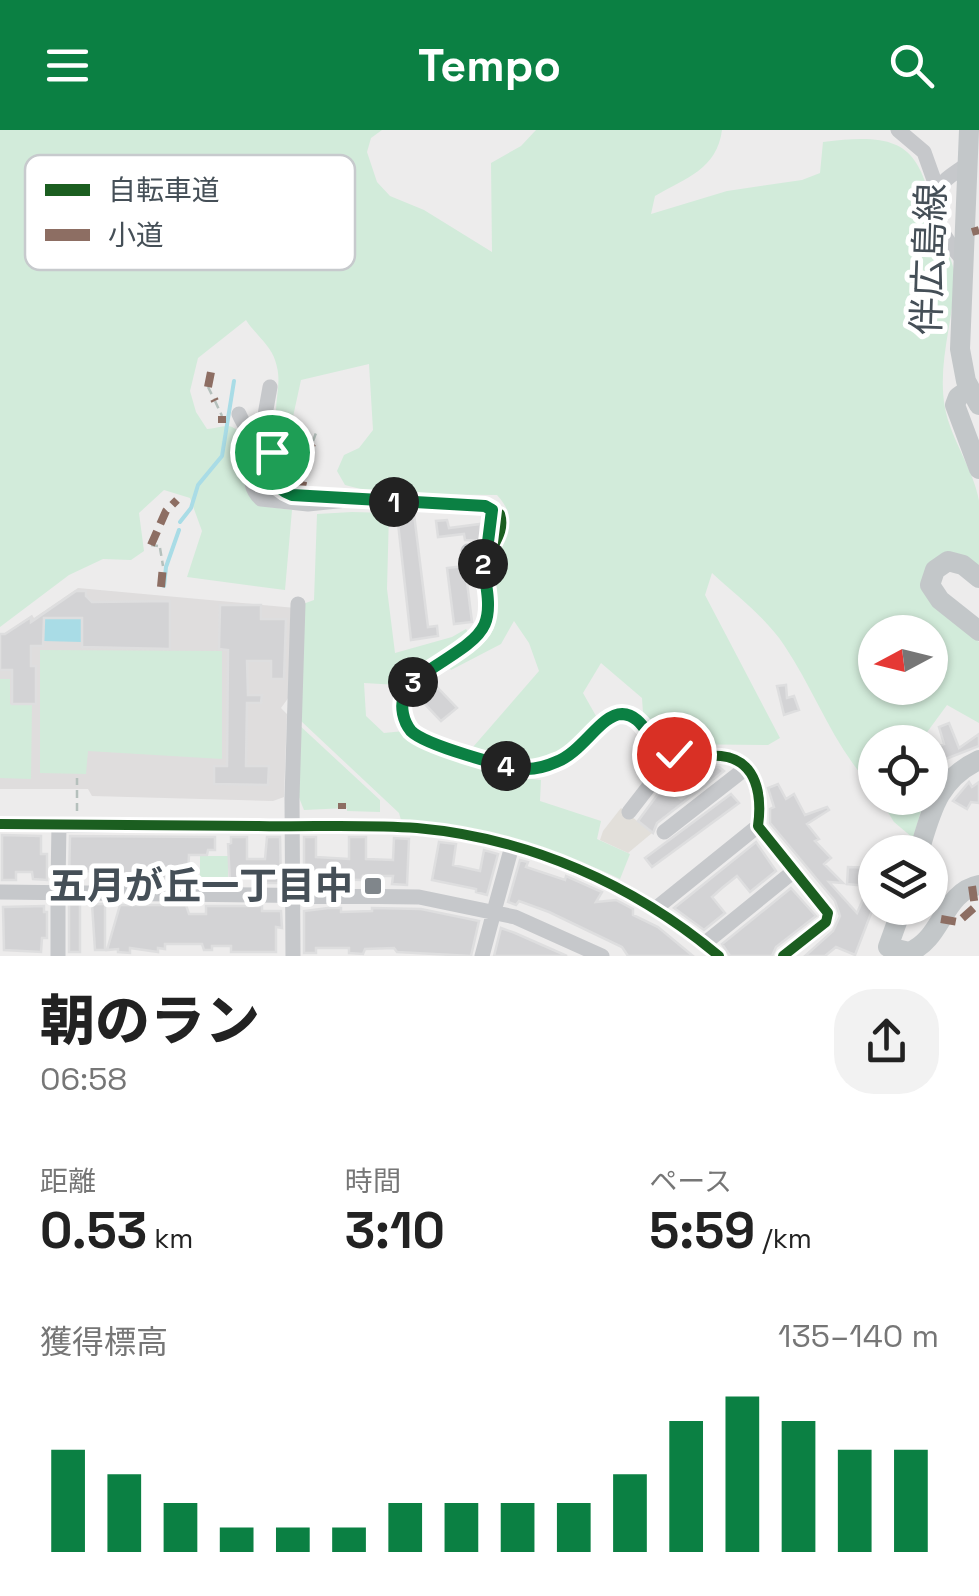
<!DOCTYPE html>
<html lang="ja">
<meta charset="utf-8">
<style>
:root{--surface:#fff;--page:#f2f2f2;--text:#222;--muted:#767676;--accent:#0b8043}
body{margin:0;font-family:"Space Grotesk","Noto Sans JP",sans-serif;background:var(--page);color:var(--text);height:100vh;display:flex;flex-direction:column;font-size:38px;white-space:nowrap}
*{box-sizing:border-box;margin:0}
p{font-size:32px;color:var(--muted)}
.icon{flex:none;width:55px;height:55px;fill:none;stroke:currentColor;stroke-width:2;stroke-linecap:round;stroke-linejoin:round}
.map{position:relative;height:826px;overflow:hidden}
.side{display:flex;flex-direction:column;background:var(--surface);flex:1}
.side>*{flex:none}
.needle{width:65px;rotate:263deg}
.buttons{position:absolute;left:858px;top:485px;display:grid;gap:20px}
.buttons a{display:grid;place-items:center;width:90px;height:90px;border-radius:50%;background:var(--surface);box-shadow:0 2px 8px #0004;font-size:50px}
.pin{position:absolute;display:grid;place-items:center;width:85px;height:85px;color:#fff;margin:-42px;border:5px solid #fff;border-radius:50%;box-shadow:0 2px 10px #0007}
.km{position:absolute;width:50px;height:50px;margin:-25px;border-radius:50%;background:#222;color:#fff;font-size:28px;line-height:50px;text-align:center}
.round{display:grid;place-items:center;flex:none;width:105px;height:105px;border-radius:40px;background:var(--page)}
.head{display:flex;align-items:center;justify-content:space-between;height:170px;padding:0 40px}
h1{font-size:55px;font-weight:800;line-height:75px}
.stats{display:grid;grid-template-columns:repeat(3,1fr);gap:15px;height:170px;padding:10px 40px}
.stats div{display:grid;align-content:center}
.stats b{font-size:50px;font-weight:800}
.stats small{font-size:28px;font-weight:400}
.stats p{font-size:28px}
.chart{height:280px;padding:20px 40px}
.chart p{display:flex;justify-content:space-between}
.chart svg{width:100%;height:180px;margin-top:10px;stroke:var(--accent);stroke-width:6}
header{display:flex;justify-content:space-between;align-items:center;height:130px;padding:0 40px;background:var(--accent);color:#fff;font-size:45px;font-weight:800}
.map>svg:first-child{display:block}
.commercial{fill:#e2dfda}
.education{fill:#dfdddd}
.green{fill:#d2ebda;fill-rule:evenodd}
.water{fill:#a9dce6}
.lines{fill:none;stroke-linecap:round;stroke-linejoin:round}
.stream{stroke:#a9dce6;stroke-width:4}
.building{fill:#d3d3d5;stroke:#dededf;stroke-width:2.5}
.path{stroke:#b5c0bc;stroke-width:2.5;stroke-dasharray:8 5;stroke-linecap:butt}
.minor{stroke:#c6c8cb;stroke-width:15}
.major{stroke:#c3c7c9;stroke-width:20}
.quiet{stroke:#8d6e63;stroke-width:8;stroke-dasharray:15 8;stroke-linecap:butt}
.cycleway-casing{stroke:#fff;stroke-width:16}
.cycleway{stroke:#1b5e20;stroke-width:10}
.route-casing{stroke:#fff;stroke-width:20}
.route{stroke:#0b8043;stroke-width:12}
.poi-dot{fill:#80868b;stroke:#fff;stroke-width:4}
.labels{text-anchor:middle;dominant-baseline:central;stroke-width:10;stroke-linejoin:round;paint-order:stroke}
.street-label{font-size:38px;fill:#454f57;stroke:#fff}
.poi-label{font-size:38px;font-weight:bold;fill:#454f57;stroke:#fff;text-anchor:end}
.key{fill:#fff;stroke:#c7cacd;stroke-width:2.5}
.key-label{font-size:28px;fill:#454f57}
</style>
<header><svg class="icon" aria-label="menu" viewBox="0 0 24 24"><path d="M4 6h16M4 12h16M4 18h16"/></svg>Tempo<svg class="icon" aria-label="search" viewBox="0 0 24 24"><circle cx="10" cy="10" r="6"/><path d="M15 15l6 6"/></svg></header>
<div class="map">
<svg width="979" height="826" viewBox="0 0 979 826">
<rect width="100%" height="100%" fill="#edecec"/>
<!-- commercial -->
<path class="commercial" d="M621,678L652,703L628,723L600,710L603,701Z"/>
<!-- education -->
<path class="education" d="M78,458L296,478L289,567L281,578L287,584L284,667L273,671L92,666L88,659H0V503H5L32,485L34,488Z"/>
<!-- green -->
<path class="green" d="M0,0H382L371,8L367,22L377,52L390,66L424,80L492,122L491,33L521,16L536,0H722C717,39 686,48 655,66L651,84L727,61L802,50L820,43L823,12C914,0 919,23 939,99C943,116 955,132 955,150C953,191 937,236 945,278C951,310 974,340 979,371C979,392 979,417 979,439L929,433L939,477L979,512V593L947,575L925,605L926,612H875V660C833,617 817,564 784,515C766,488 736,465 712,443L705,465L780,608L768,615L667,614L643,583L642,568L601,533L583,563L596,586C552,638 535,636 473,617L539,541L529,513L514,491L501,514L451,540L447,535L495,486C496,470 489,453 491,438C497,407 525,396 497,365L380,364L345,355L337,341L344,325L359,318L373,300L369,234L301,250L289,305L280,304C269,276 285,258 275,230C271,216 254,203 246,190L198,228L190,261L196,282L207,299C215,299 226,294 232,297C256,308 241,343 247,361L270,377L292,380L285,460L187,447L202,401L190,368L164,360L139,383L144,421L131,430L103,429L69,445L0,497ZM875,502H930V558H875Z
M352,382L389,383L387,459L395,523L452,507L466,499L469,503L398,555L364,553L366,586L384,603L404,601L417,613L492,644L541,650L540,671L601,691L597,709L630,724L620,749C546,714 481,699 401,690L399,683L301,591L303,474L314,470L317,384Z
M40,520L222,521V629L88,621L86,644L40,643Z
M0,549H10V574L32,575L31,649L0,648Z
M298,594L380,670V682L347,681V678L304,680L298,665Z
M879,668H925L913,708L894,692Z
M200,726H228V754H200Z"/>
<!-- water -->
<path class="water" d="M44,488H82V512L43,511Z"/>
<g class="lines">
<!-- stream -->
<path class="stream" d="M180,392L191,378L198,355L222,326L234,251
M164,456L166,437L179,400"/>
</g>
<!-- building -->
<path class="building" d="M397,384H414L428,497L437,496L438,506L411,510Z
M447,390L449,398L480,394L482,411L465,410L464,404L438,407L436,391Z
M465,436L472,492L454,494L447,438Z
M76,461H86V466L92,472L170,471V519L82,517V488H44L43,516H31V536H36V574H12V540H0V504H5L31,487V492Z
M220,475H261V489H286L284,549H271V531H247L248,565H262L261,573H247L246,636H269L268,655L214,654V636H227L228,520L219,519Z
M786,555L787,568L794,566L799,580L784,585L777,556Z
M438,558L457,578L441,591L422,571Z
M949,593L959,618L979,604V616L943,630L939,616L944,614L939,597Z
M678,637H689L696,643L700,637H719L724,641L657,693L653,703L638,691L663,657L681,669L693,661L692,653L677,639Z
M969,652L972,657L979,652V673L971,672L967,679L953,671Z
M778,654L786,669L794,664L805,685L827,677L829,680L807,694L819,709L815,711L831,728L824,734L843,753L829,752L857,783L869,756L847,754L848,737L875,738V773L855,825L836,817L825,826H805L833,801L840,786L835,771L770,693V679L774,677L768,658Z
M731,664L739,673L652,737L645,728Z
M2,705L41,706V724H47V750L33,749L32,742H16V750H2Z
M70,706L215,707V720H208L207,725H189L188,745H185L184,750L131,746V751H122V744L115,742L80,741V750L69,751Z
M231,707H247V729H265L267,707H280L281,753H266V741H245L241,744V752H230L228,714L231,713Z
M304,707H316V727L349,729V707H366V729L393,730L394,708L409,709L407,755L392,754L393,746H363L362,750L317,749L316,753H304Z
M439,712L456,714L453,735L480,741L484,720L498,724L487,765L476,762V759L432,750Z
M756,712L776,741L750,762L737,746L722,758L712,767L725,783L704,800L674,778Z
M520,730L528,732L526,737L565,750L566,746L602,762L596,772L616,770L633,779V785L658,797L693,826H628L622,817L549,782L519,771L516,775L508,772Z
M791,758L816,786L776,817L772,826H730L722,814Z
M69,774H80V822H69Z
M92,774H105V820H95Z
M120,775H186L189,784H206V776H262V781H281L282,798L276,797V822H231V816H212V820H204L202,814H165V819L158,818V822L130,818V823L118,822V819L107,820Z
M44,776V782H47V808H42L41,822L4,820L3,777Z
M328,778H341V782L372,781V778L421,779L479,791L471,826L397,822L394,818L365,819L363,824L349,823V818H316V823H304V781Z
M501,798L515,803L567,826H494Z"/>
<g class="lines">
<!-- path -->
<path class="path" d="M208,257L214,269
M215,271L222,286
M313,311L316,303
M308,329L312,314
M151,415L158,416
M160,418L163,436
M77,681V648"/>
<!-- minor -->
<path class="minor" d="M898,0L924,22L934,50L942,54
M963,130C948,113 924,81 938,59C944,48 959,41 968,33
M270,257L265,285L275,310L269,329L270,343L283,361L303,367
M239,284C243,294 251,303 253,314C259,336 242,351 261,369L308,374L347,370L485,376L492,379V394
M500,384C506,403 491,416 486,433C478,459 500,484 479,506C457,531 388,545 405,590C412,610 437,614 455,620C498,635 546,653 583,615C593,605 601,587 616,585C645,580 645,615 668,623C684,629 704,624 721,626C758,630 762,667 758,696L828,783L826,792L783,826
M468,421L481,423L484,440
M661,641L682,658
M629,682L674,624
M0,694C86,695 172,696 258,696C311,697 364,694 417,698C529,708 633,754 719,826
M664,702L746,638
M58,754L59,695
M0,762L419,767L515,787L602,826
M496,774L512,716
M655,779L758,696
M704,814L794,741
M58,826V770
M293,826L292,668L298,474
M482,826L492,789"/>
<!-- major -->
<path class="major" d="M969,0L960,219L966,251L979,275
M969,259L958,267L955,275L979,339
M979,448L963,435L948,431L935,440L930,455L940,470L979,501
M919,722C931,682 938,649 979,630
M902,778L888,817L909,822C942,810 943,762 979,755"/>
<!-- quiet -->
<path class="quiet" d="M972,102L979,100
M208,257L211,242
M214,269L215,271
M222,293V286
M312,314L313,313
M300,366L308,329
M151,415L166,381L177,370
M161,457L163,436
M342,673V679
M941,789L958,792L975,777L972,756"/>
<defs>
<path id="cycleway" d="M500,384C506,403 491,416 486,433C478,459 500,484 479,506C457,531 388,545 405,590C412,610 437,614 455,620C498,635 546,653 583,615C593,605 601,587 616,585C645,580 645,615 668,623C684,629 704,624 721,626C758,630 762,667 758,696L828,783L826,792L783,826
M0,694C86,695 172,696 258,696C311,697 364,694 417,698C529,708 633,754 719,826"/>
</defs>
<!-- cycleway casing -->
<use href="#cycleway" class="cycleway-casing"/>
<!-- cycleway -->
<use href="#cycleway" class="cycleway"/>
</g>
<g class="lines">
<defs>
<path id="route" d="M272,322C264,341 274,358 292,365L485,376L492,380L488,412L481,423C494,498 495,498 431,539C420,547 409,552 404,565C400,577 403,591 411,601C425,615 506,638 527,639C537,639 547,636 556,632C582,623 601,584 622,584C646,585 648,617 674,624"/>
</defs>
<!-- route casing -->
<use href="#route" class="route-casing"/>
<!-- route -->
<use href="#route" class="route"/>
</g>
<!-- markers -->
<rect class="poi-dot" x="363" y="746" width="20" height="20" rx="5"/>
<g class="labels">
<!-- street labels -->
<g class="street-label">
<text transform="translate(929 129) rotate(-88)">伴広島線</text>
</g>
<!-- poi labels -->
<g class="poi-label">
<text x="353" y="756">五月が丘一丁目中</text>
</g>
</g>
<!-- legend -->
<rect x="25" y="25" width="330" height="115" rx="15" class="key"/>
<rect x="45" y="54" width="45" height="12" fill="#1b5e20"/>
<rect x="45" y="99" width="45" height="12" fill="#8d6e63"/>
<g class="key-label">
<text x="108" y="70">自転車道</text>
<text x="108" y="115">小道</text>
</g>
</svg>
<div class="buttons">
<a><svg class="needle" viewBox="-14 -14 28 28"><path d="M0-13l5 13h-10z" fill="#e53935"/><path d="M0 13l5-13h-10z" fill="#767676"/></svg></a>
<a><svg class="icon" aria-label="locate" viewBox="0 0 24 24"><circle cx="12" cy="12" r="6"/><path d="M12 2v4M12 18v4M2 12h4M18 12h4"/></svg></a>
<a><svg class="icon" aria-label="layers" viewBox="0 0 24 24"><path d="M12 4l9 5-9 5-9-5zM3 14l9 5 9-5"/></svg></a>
</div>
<div class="pin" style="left:272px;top:322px;background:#1e9e55"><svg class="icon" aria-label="arrive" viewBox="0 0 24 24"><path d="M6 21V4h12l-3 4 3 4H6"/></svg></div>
<div class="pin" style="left:674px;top:624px;background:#d93025"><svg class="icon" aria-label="check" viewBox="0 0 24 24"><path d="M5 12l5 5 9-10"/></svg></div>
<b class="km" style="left:394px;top:372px">1</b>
<b class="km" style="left:483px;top:434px">2</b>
<b class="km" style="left:413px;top:552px">3</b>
<b class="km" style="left:506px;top:636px">4</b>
</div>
<section class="side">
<div class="head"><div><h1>朝のラン</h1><p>06:58</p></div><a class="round"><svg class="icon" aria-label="share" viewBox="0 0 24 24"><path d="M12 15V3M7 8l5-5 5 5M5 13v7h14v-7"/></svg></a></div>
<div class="stats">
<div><p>距離</p><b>0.53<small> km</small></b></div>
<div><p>時間</p><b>3:10</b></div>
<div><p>ペース</p><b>5:59<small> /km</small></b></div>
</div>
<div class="chart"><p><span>獲得標高</span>135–140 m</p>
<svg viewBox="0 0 160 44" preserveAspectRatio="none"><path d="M5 44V19M15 44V25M25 44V32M35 44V38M45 44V38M55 44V38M65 44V32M75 44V32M85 44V32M95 44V32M105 44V25M115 44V12M125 44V6M135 44V12M145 44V19M155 44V19"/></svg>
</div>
</section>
